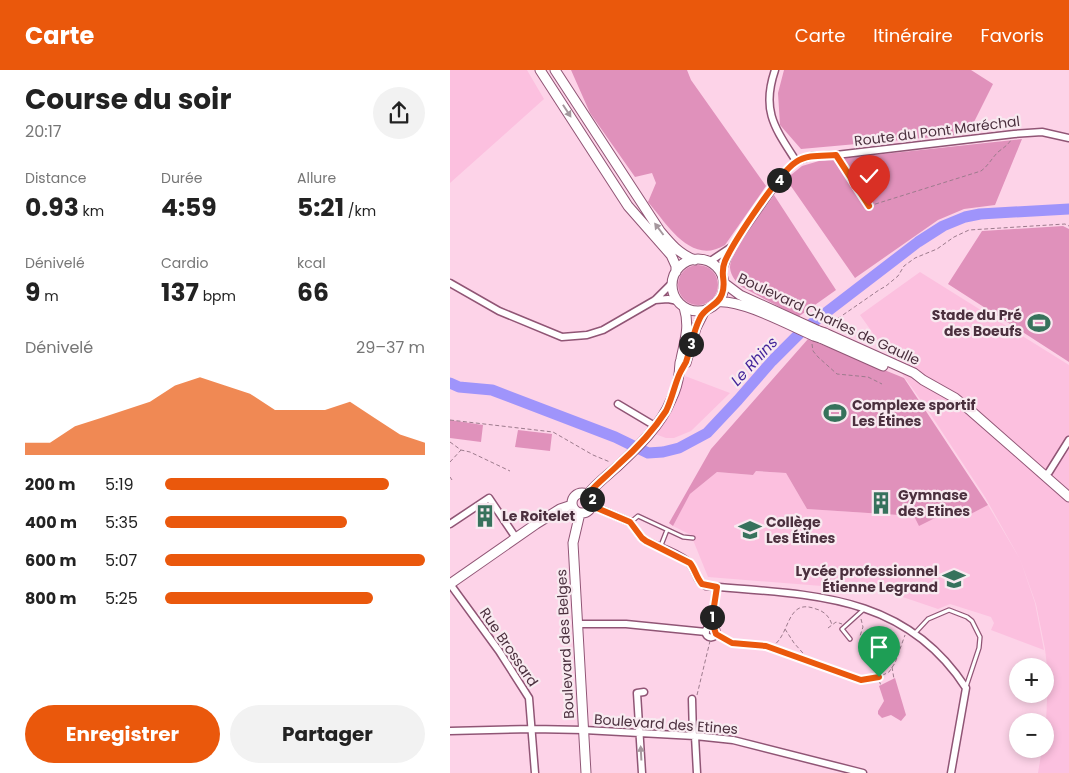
<!DOCTYPE html>
<html lang="fr">
<meta charset="utf-8">
<style>
:root{--surface:#fff;--page:#f2f2f2;--text:#222;--muted:#767676;--accent:#ea580c}
body{margin:0;font-family:Poppins,sans-serif;background:var(--page);color:var(--text);height:100vh;display:flex;flex-direction:column;font-size:19px;white-space:nowrap}
*{box-sizing:border-box;margin:0}
p{font-size:16px;color:var(--muted)}
.icon{flex:none;width:28px;height:28px;fill:none;stroke:currentColor;stroke-width:2;stroke-linecap:round;stroke-linejoin:round}
.map{position:relative;flex:1;overflow:hidden}
.panel{display:flex;flex-direction:column;background:var(--surface);width:450px}
.panel>*{flex:none}
.fabs{position:absolute;left:559px;top:588px;display:grid;gap:10px}
.fabs a{display:grid;place-items:center;width:45px;height:45px;border-radius:50%;background:var(--surface);box-shadow:0 2px 8px #0003;font-size:25px}
.pin{position:absolute;display:grid;place-items:center;width:42px;height:42px;color:#fff;margin:-51px -21px;border-radius:50% 50% 50% 0;rotate:-45deg;box-shadow:0 0 5px #0007}
.pin .icon{rotate:45deg}
.km{position:absolute;width:25px;height:25px;margin:-12px;border-radius:50%;background:#222;color:#fff;font-size:14px;line-height:25px;text-align:center}
.round{display:grid;place-items:center;flex:none;width:52px;height:52px;border-radius:26px;background:var(--page)}
.summary{display:flex;align-items:center;justify-content:space-between;height:85px;padding:0 25px}
h1{font-size:28px;font-weight:700;line-height:38px}
.metrics{display:grid;grid-template-columns:repeat(3,1fr);gap:8px;height:85px;padding:5px 25px}
.metrics div{display:grid;align-content:center}
.metrics b{font-size:25px;font-weight:700}
.metrics small{font-size:14px;font-weight:400}
.metrics p{font-size:14px}
.chart{height:140px;padding:10px 25px}
.chart p{display:flex;justify-content:space-between}
.chart svg{width:100%;height:90px;margin-top:5px;fill:var(--accent);opacity:.7}
.button{display:flex;gap:10px;margin-top:auto;padding:10px 25px}
.button a{flex:1;height:58px;border-radius:30px;background:var(--accent);color:#fff;font-size:20px;font-weight:700;line-height:58px;text-align:center}
.button a+a{background:var(--page);color:var(--text)}
ul{padding:0 25px;list-style:none;font-size:16px}
li{display:grid;grid-template-columns:80px 60px 1fr;align-items:center;height:38px}
li i{height:12px;border-radius:6px;background:var(--accent)}
header{display:flex;align-items:center;gap:30px;box-sizing:border-box;height:70px;padding:0 25px;background:var(--accent);color:#fff}
header strong{font-size:24px}
nav{display:flex;gap:28px;margin-inline-start:auto;font-size:18px}
main{display:flex;flex:1;min-height:0}
.map>svg:first-child{display:block}
.built{fill:#fcc0df}
.green{fill:#e091bb}
.lines{fill:none;stroke-linecap:round;stroke-linejoin:round}
.river{stroke:#9f94fb;stroke-width:11}
.lane-casing{stroke:#905575;stroke-width:5.5}
.street-casing{stroke:#905575;stroke-width:9}
.secondary-casing{stroke:#905575;stroke-width:11}
.path{stroke:#9d7b8d;stroke-width:1;stroke-dasharray:4 2.5;stroke-linecap:butt}
.lane{stroke:#fff;stroke-width:3}
.street{stroke:#fff;stroke-width:6}
.secondary{stroke:#fff;stroke-width:9}
.secondary-bridge-casing{stroke:#905575;stroke-width:11;stroke-linecap:butt}
.secondary-bridge{stroke:#fff;stroke-width:9}
.oneway{fill:#a5989e}
.route-casing{stroke:#fff;stroke-width:10}
.route{stroke:#ea580c;stroke-width:6}
.labels{text-anchor:middle;dominant-baseline:central;stroke-width:4.5;stroke-linejoin:round;paint-order:stroke}
.street-label{font-size:14px;fill:#4b303e;stroke:#f8eaf0}
.poi-label{font-size:14px;font-weight:bold;fill:#4b303e;stroke:#f8eaf0;text-anchor:start}
.water-label{font-size:15px;font-style:italic;fill:#44269b;stroke:#f8eaf0}
</style>
<header>
<strong>Carte</strong>
<nav><a>Carte</a><a>Itinéraire</a><a>Favoris</a></nav>
</header>
<main>
<section class="panel">
<div class="summary"><div><h1>Course du soir</h1><p>20:17</p></div><a class="round"><svg class="icon" aria-label="share" viewBox="0 0 24 24"><path d="M12 15V3M7 8l5-5 5 5M5 13v7h14v-7"/></svg></a></div>
<div class="metrics">
<div><p>Distance</p><b>0.93<small> km</small></b></div>
<div><p>Durée</p><b>4:59</b></div>
<div><p>Allure</p><b>5:21<small> /km</small></b></div>
</div>
<div class="metrics">
<div><p>Dénivelé</p><b>9<small> m</small></b></div>
<div><p>Cardio</p><b>137<small> bpm</small></b></div>
<div><p>kcal</p><b>66</b></div>
</div>
<div class="chart"><p><span>Dénivelé</span>29–37 m</p>
<svg viewBox="0 0 160 44" preserveAspectRatio="none"><path d="M0 44V38L10 38L20 30L30 26L40 22L50 18L60 10L70 6L80 10L90 14L100 22L110 22L120 22L130 18L140 26L150 34L160 38V44z"/></svg>
</div>
<ul>
<li><b>200 m</b>5:19<i style="width:86%"></i></li>
<li><b>400 m</b>5:35<i style="width:70%"></i></li>
<li><b>600 m</b>5:07<i style="width:100%"></i></li>
<li><b>800 m</b>5:25<i style="width:80%"></i></li>
</ul>
<div class="button"><a>Enregistrer</a><a>Partager</a></div>
</section>
<div class="map">
<svg width="619" height="703" viewBox="0 0 619 703">
<rect width="100%" height="100%" fill="#fdd3e8"/>
<!-- built -->
<path class="built" d="M0,0H77L94,29L0,113Z
M470,202L619,295V703H588L592,679H595L598,604L595,579L586,534L570,489L535,427L477,339L410,245Z
M235,306L280,323L241,361L224,368H216L205,364L221,340Z
M306,401L336,403L357,439L464,446L511,435L517,446L538,435L570,489L585,533L594,580L541,560L544,553L541,547L500,534L488,539L435,521L258,507L241,465L223,456L240,424L267,402L303,405Z"/>
<!-- green -->
<path class="green" d="M121,0H237L241,10L316,116L275,175C241,196 217,154 198,132L206,113L202,103L185,107L140,43Z
M334,0H521L543,14L518,64L351,79L330,55L328,23Z
M572,69L545,135L514,139L488,150L405,208L336,109L352,96L369,91Z
M324,125L386,220L348,247L292,217C286,212 281,206 280,198C279,182 314,140 324,125Z
M613,156L619,159V292L498,214L532,161Z
M228 215a20 20 0 1 1 40 0a20 20 0 1 1-40 0Z
M358,269L454,308L538,435L517,446L511,435L469,456L464,446L357,439L336,403L306,401L303,405L267,402L240,424L223,456L219,453L261,379Z
M0,350L33,355L31,372L0,368Z
M68,360L102,364L100,381L65,377Z
M445,608L456,645L451,651L441,645L432,648L428,644V641L434,631L429,616Z"/>
<g class="lines">
<!-- river -->
<path class="river" d="M0,313L9,317L42,320L165,367L198,383L213,382L229,378L257,363L288,330L322,291L352,261L468,172L493,156L515,147L530,144L619,139"/>
<defs>
<path id="lane" d="M181,452L188,446L233,467L243,468
M210,478L217,460
M465,563L478,549L499,540L517,547L522,551L530,567L529,578L516,617
M400,569L392,559L413,540"/>
<path id="street" d="M325,0C311,41 325,58 346,91
M259,192L280,178
M271,204L281,178L333,104L346,91L362,86L386,85L564,64L592,62L619,68
M0,213L49,241L112,267L137,265L153,260L205,230L223,212
M205,230L218,229L228,231
M168,334L205,356
M594,406L599,402L619,370
M143,436L180,452L192,468L196,471C209,477 226,482 237,491C247,498 244,511 256,516C358,525 454,522 516,618L501,703
M0,454L39,428L66,468
M0,514L49,581L79,628L85,703
M128,554H176L256,562
M255.5 562a5.5 5.5 0 1 1 11 0a5.5 5.5 0 1 1-11 0Z
M242,629L243,666
M0,661L83,659L134,660L245,666L283,670L413,703
M245,666L247,703
M192,703L187,623L194,622"/>
<path id="secondary" d="M90,0L178,136L221,185L226,196V202
M105,0L210,161C220,173 229,184 245,190
M222 215a26 26 0 1 1 52 0a26 26 0 1 1-52 0Z
M274,213L290,225L369,261
M267,232C291,229 341,256 364,266
M375,263L464,303L473,310L505,328L521,341L619,427
M370,268L433,296
M236,293L246,258L255,240
M122 433a10 10 0 1 1 20 0a10 10 0 1 1-20 0Z
M138,424C147,413 158,405 169,395C188,377 211,355 221,330C225,322 228,313 229,304C230,299 229,294 231,289C235,269 240,257 234,237
M130,443L123,473L136,703
M0,514L86,454L110,439L122,435"/>
</defs>
<!-- lane casing -->
<use href="#lane" class="lane-casing"/>
<!-- street casing -->
<use href="#street" class="street-casing"/>
<!-- secondary casing -->
<use href="#secondary" class="secondary-casing"/>
<!-- path -->
<path class="path" d="M391,92L419,136L531,101C538,96 542,88 548,82C553,78 557,76 561,70
M377,256L429,220L436,216L448,206L454,196L465,188L487,179L504,167L519,160L615,154L619,156
M362,274L363,281L368,287L387,304L418,307L432,314
M0,350L103,362L143,385L160,392
M0,372L11,380L20,382L60,401
M0,392L11,380
M0,407L2,410
M411,549L413,557L410,566L413,569
M261,556L266,523
M378,558L386,552L392,554
M335,559L344,573L360,591
M266,564L282,573L316,576L411,610L429,607L439,602L445,593L455,565
M321,577C341,567 335,527 366,539C374,541 380,547 382,555
M423,592L431,616
M442,597L444,609
M247,625L261,567"/>
<!-- lane -->
<use href="#lane" class="lane"/>
<!-- street -->
<use href="#street" class="street"/>
<!-- secondary -->
<use href="#secondary" class="secondary"/>
<defs>
<path id="secondary-bridge" d="M369,261L375,263
M364,266L370,268"/>
</defs>
<!-- secondary-bridge casing -->
<use href="#secondary-bridge" class="secondary-bridge-casing"/>
<!-- secondary-bridge -->
<use href="#secondary-bridge" class="secondary-bridge"/>
</g>
<!-- one-way arrows -->
<defs><path id="oneway-solid" d="M-6-.8H1V-3.2L6.5 0L1 3.2V.8H-6Z" transform="scale(1.25)"/></defs>
<g class="oneway">
<use href="#oneway-solid" transform="translate(117 41) rotate(57)"/>
<use href="#oneway-solid" transform="translate(209 159) rotate(-127)"/>
<use href="#oneway-solid" transform="translate(191 683) rotate(-93)"/>
</g>
<g class="lines">
<defs>
<path id="route" d="M419,136L386,85C374,86 357,84 346,92C329,103 284,171 275,191C269,205 277,211 272,224C268,236 255,237 250,248C243,262 241,277 236,292C234,296 231,300 229,305C224,317 222,329 216,341C203,361 186,379 168,395C158,405 147,413 138,424L142,429V436L180,452L192,468L196,471L240,493C245,499 246,507 252,514L267,517L261,556L264,558L266,564L282,573L316,576L411,610L429,607"/>
</defs>
<!-- route casing -->
<use href="#route" class="route-casing"/>
<!-- route -->
<use href="#route" class="route"/>
</g>
<!-- icons -->
<defs>
<symbol id="stadium-bare" viewBox="-9 -9 18 18"><path d="M0-5a6.5 5 0 1 0 0 10a6.5 5 0 1 0 0-10ZM-3.5-1.8h7v3.6h-7Z" fill="#37725c" stroke="#f8eaf0" stroke-width="2.5" paint-order="stroke"/></symbol>
<symbol id="building-bare" viewBox="-9 -9 18 18"><path d="M-4-6H4V6H1V3H-1V6H-4ZM-2.5-4.3h1.7v1.8h-1.7ZM.8-4.3h1.7v1.8H.8ZM-2.5-1h1.7V.8h-1.7ZM.8-1h1.7V.8H.8Z" fill="#37725c" stroke="#f8eaf0" stroke-width="2.5" paint-order="stroke"/></symbol>
<symbol id="school-bare" viewBox="-9 -9 18 18"><path d="M0-5L7-2L0 1L-7-2ZM-4 1L0 2.5L4 1V4Q0 6-4 4Z" fill="#37725c" stroke="#f8eaf0" stroke-width="2.5" paint-order="stroke"/></symbol>
</defs>
<g fill-rule="evenodd">
<use href="#stadium-bare" x="573" y="237" width="32" height="32"/>
<use href="#stadium-bare" x="369" y="327" width="32" height="32"/>
<use href="#building-bare" x="415" y="417" width="32" height="32"/>
<use href="#building-bare" x="19" y="430" width="32" height="32"/>
<use href="#school-bare" x="284" y="444" width="32" height="32"/>
<use href="#school-bare" x="488" y="493" width="32" height="32"/>
</g>
<g class="labels">
<!-- street labels -->
<g class="street-label">
<text transform="translate(487 61) rotate(-7)">Route du Pont Maréchal</text>
<text transform="translate(379 249) rotate(25)">Boulevard Charles de Gaulle</text>
<text transform="translate(115 574) rotate(-93)">Boulevard des Belges</text>
<text transform="translate(59 577) rotate(56)">Rue Brossard</text>
<text transform="translate(216 654) rotate(4)">Boulevard des Etines</text>
</g>
<!-- poi labels -->
<g class="poi-label">
<text x="572" y="245" text-anchor="end">Stade du Pré<tspan x="572" dy="16">des Boeufs</tspan></text>
<text x="402" y="335">Complexe sportif<tspan x="402" dy="16">Les Étines</tspan></text>
<text x="448" y="425">Gymnase<tspan x="448" dy="16">des Etines</tspan></text>
<text x="52" y="446">Le Roitelet</text>
<text x="316" y="452">Collège<tspan x="316" dy="16">Les Étines</tspan></text>
<text x="488" y="501" text-anchor="end">Lycée professionnel<tspan x="488" dy="16">Étienne Legrand</tspan></text>
</g>
<!-- water labels -->
<g class="water-label">
<text transform="translate(304 291) rotate(-47)">Le Rhins</text>
</g>
</g>
</svg>
<div class="fabs">
<a>+</a>
<a>−</a>
</div>
<div class="pin" style="left:429px;top:607px;background:#1e9e55"><svg class="icon" aria-label="arrive" viewBox="0 0 24 24"><path d="M6 21V4h12l-3 4 3 4H6"/></svg></div>
<div class="pin" style="left:419px;top:136px;background:#d93025"><svg class="icon" aria-label="check" viewBox="0 0 24 24"><path d="M5 12l5 5 9-10"/></svg></div>
<b class="km" style="left:262px;top:547px">1</b>
<b class="km" style="left:142px;top:429px">2</b>
<b class="km" style="left:241px;top:274px">3</b>
<b class="km" style="left:329px;top:110px">4</b>
</div>
</main>
